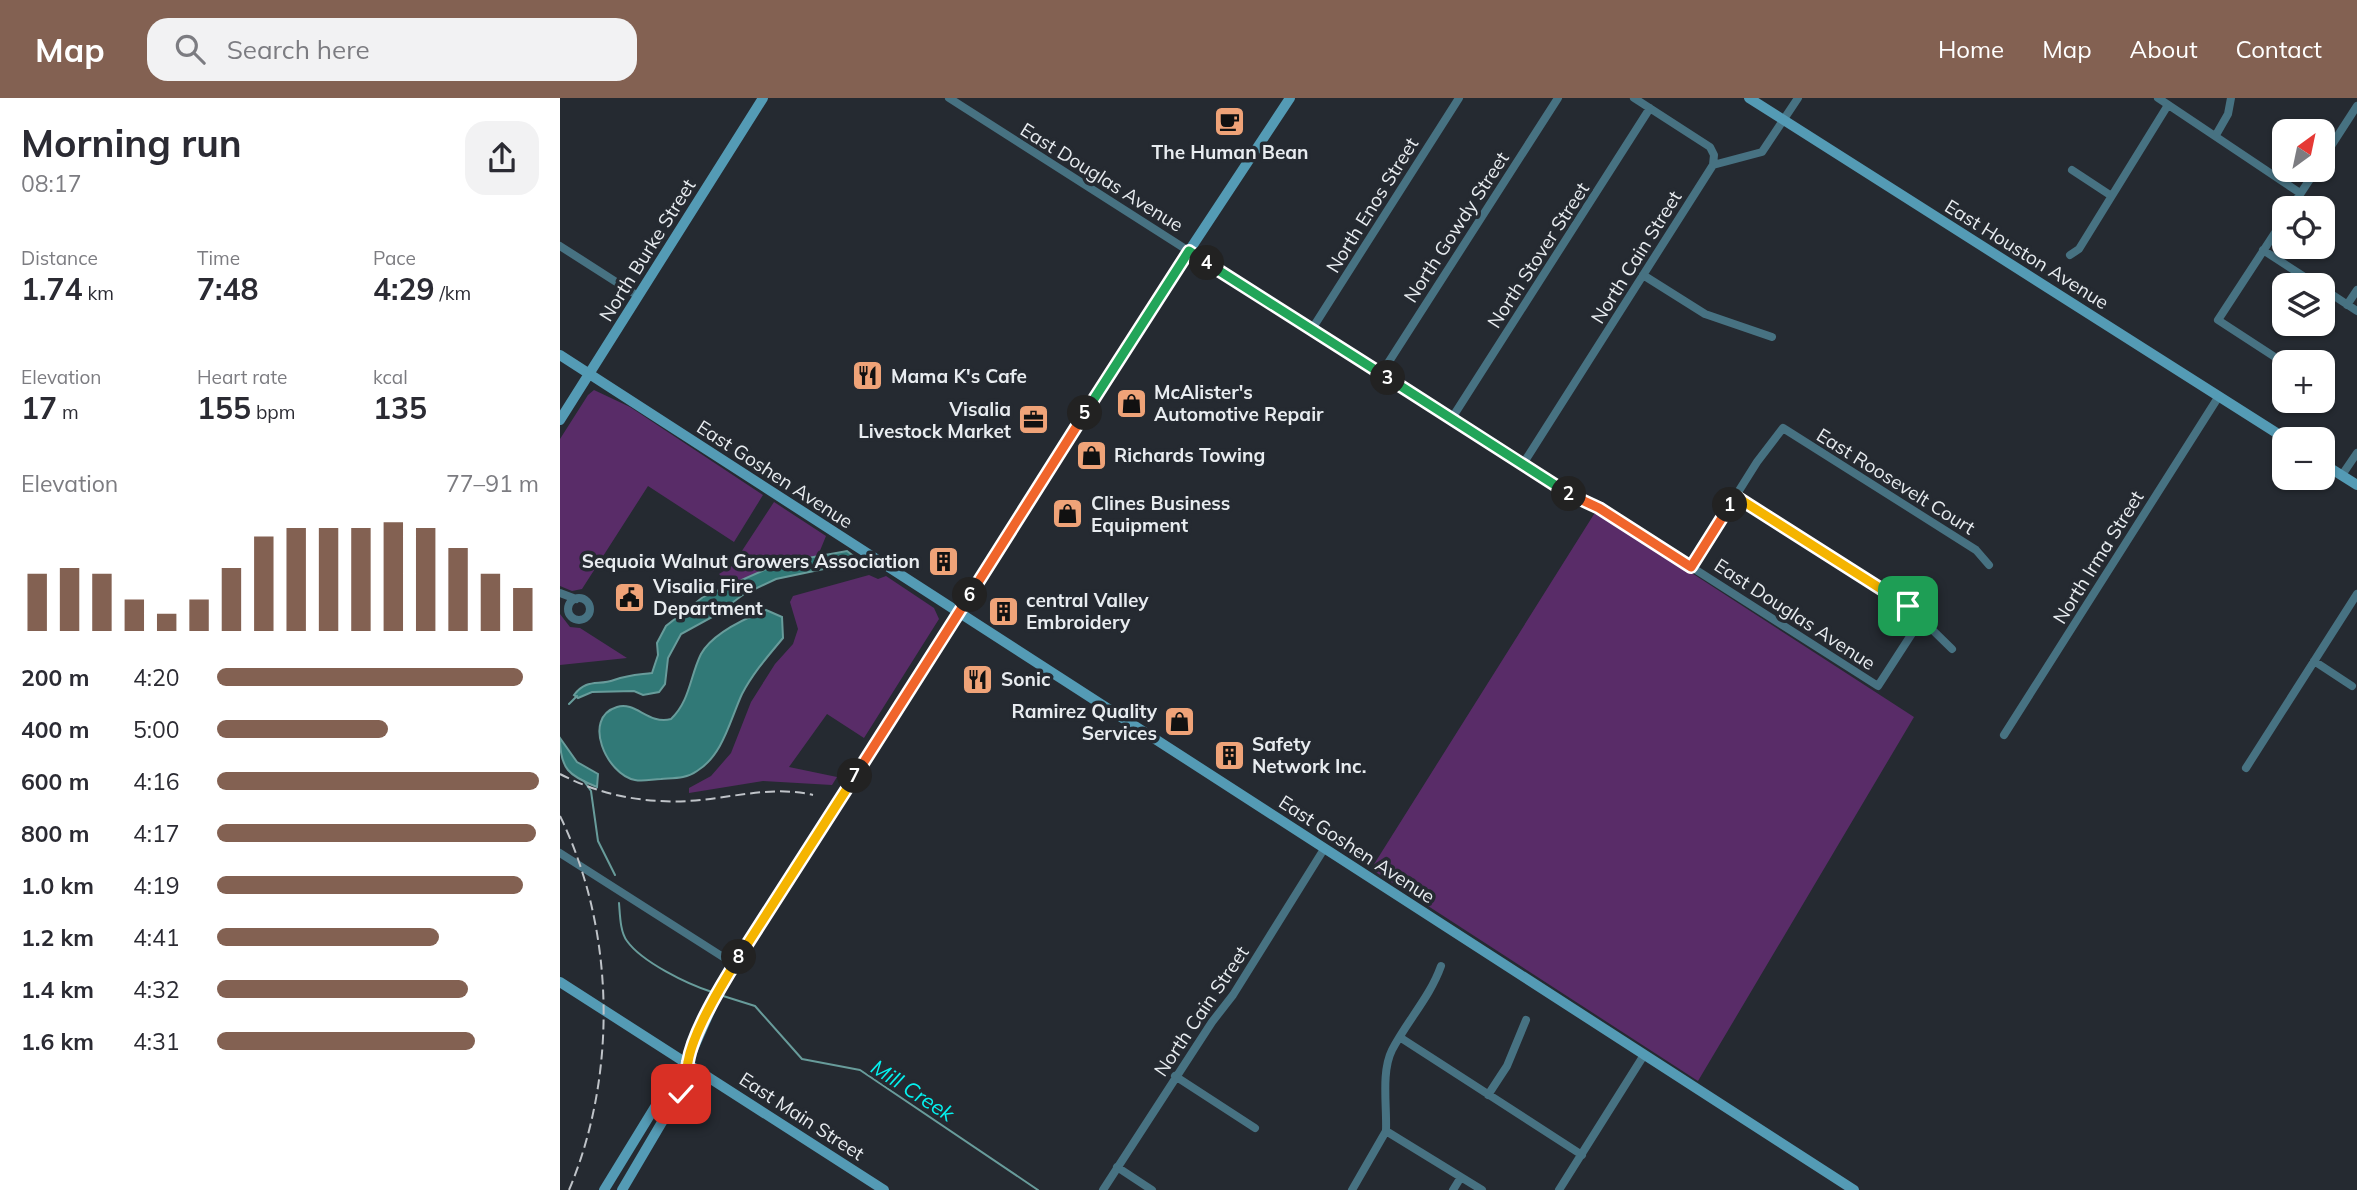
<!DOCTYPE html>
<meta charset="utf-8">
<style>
:root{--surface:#fff;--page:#f2f2f3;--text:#2b2b33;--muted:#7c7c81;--accent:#836152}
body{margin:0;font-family:Mulish,sans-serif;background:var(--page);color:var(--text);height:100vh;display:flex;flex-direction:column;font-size:26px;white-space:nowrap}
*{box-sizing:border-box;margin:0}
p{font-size:23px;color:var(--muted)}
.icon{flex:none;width:38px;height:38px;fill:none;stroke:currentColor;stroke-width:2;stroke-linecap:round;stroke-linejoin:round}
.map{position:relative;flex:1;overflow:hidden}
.sheet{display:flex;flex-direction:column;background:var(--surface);width:560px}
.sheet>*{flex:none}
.needle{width:46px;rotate:33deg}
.fabs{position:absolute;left:1712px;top:21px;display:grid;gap:14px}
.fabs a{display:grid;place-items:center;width:63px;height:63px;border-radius:14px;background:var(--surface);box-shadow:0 2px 5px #0004;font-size:35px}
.pin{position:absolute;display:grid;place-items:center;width:60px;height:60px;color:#fff;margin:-30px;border-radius:14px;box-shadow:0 4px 10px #0006}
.km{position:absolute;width:35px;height:35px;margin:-18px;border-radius:50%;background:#222;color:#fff;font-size:19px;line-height:35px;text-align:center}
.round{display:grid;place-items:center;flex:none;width:74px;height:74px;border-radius:21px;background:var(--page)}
.headline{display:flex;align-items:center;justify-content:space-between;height:119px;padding:0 21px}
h1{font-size:38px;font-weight:700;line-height:52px}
.figures{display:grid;grid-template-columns:repeat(3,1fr);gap:10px;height:119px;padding:7px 21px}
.figures div{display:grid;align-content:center}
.figures b{font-size:30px;font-weight:700}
.figures small{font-size:19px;font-weight:400}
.figures p{font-size:19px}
.chart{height:196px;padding:14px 21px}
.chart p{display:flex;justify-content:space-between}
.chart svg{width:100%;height:126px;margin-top:7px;stroke:var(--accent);stroke-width:6}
ul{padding:0 21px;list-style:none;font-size:23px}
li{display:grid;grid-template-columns:112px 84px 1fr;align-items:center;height:52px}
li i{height:18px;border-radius:9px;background:var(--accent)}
header{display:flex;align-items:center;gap:42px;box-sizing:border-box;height:98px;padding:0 35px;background:var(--accent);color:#fff}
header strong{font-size:33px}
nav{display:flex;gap:38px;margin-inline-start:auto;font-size:24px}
.search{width:490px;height:63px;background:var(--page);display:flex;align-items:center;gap:18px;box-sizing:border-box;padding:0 24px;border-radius:21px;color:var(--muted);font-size:26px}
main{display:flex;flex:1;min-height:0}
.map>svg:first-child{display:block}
.green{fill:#592c68}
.water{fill:#317977;stroke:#689c9b;stroke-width:2}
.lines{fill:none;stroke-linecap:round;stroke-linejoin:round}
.stream{stroke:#689c9b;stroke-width:2}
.street{stroke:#477282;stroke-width:8}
.secondary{stroke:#549bb5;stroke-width:10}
.rail{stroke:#bfc3c8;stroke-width:2;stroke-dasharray:10 5;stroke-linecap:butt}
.split-1-casing{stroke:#fff;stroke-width:14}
.split-2-casing{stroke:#fff;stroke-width:14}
.split-3-casing{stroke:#fff;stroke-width:14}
.split-4-casing{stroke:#fff;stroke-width:14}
.split-5-casing{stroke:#fff;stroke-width:14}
.split-6-casing{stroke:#fff;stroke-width:14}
.split-7-casing{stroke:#fff;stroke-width:14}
.split-8-casing{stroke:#fff;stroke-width:14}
.split-9-casing{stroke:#fff;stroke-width:14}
.split-1{stroke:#f5b400;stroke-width:9}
.split-2{stroke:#f0652b;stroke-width:9}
.split-3{stroke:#22a559;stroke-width:9}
.split-4{stroke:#22a559;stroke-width:9}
.split-5{stroke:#22a559;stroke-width:9}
.split-6{stroke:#f0652b;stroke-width:9}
.split-7{stroke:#f0652b;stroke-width:9}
.split-8{stroke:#f5b400;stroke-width:9}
.split-9{stroke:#f5b400;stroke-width:9}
.labels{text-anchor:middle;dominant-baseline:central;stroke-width:7;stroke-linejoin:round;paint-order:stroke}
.poi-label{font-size:19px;font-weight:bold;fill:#e8ecf0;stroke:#252a31;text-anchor:start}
.street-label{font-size:19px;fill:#e8ecf0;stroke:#252a31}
.water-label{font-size:21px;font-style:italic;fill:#04f3f0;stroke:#252a31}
</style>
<header>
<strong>Map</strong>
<div class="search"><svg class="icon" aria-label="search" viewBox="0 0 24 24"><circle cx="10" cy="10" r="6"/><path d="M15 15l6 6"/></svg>Search here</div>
<nav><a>Home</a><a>Map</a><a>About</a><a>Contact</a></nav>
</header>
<main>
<section class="sheet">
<div class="headline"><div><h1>Morning run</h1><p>08:17</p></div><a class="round"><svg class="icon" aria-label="share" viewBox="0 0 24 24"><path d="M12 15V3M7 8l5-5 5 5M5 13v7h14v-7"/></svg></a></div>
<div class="figures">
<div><p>Distance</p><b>1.74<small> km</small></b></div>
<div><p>Time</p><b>7:48</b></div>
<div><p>Pace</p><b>4:29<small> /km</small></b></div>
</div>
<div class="figures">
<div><p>Elevation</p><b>17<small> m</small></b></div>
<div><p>Heart rate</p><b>155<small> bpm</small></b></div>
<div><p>kcal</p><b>135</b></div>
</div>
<div class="chart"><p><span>Elevation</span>77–91 m</p>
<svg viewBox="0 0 160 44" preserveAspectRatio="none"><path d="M5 44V24M15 44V22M25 44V24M35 44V33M45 44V38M55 44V33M65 44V22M75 44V11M85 44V8M95 44V8M105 44V8M115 44V6M125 44V8M135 44V15M145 44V24M155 44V29"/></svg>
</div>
<ul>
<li><b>200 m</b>4:20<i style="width:95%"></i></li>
<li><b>400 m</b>5:00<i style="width:53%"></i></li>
<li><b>600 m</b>4:16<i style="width:100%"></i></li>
<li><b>800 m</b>4:17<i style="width:99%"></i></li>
<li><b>1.0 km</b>4:19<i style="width:95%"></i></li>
<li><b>1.2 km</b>4:41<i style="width:69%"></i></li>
<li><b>1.4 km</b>4:32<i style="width:78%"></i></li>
<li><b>1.6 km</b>4:31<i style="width:80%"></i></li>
</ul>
</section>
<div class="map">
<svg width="1797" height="1092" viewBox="0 0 1797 1092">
<rect width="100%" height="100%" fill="#252a31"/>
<!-- green -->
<path class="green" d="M34,292L70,309L203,397L174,444L88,388L22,491L12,493L0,488V341L28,297Z
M214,404L266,438L257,460L220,465L170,487L159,476L172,468Z
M1036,413L1354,619L1138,983L811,771Z
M309,477L318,481L326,478L374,510L379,521L304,640L267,616L229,669L277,679L272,687L203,683L129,695V690L151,678L171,655L191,604L215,566L233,546L238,531L230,504L233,498Z
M0,516L10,529L20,530L67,560L0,567Z"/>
<!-- water -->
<path class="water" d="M287,453L292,457L273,469L216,481L184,496L156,517L121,536L108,560L105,586L99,594L83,597L74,593L32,594L18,600L14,597C27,580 38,588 54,582C69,577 77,577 92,575L98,557L97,545L106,528L143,499L220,465Z
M206,512L222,519L223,540C208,558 193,575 182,596C170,622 163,657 137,673C126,681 114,680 101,681C93,681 83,684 75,682C47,677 21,620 57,609C76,603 88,627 111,621C130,603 130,578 141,556C152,536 186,520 206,512Z
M0,640L17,664L38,676L37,689C9,678 0,671 0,640Z"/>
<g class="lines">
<!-- stream -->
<path class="stream" d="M9,606L17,598
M24,683L31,693L38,743L55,777
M59,805C60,816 60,834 67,843C82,864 127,886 152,894
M160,897L195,908L242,961L300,972L478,1092"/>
<!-- street -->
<path class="street" d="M389,0L1014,399L1039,410L1318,588L1362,520
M1074,0L1150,49L1154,57L1153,67
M1598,0L1740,95
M1656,37L1668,16L1671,0
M1762,62L1797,8
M1512,72L1550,97
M1731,110L1756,72
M1724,121L1658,222L1724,265
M0,148L78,198
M1703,152L1757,187
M1510,157L1519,151L1608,7
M1083,177L1145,216L1212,239
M1762,190L1797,213
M1787,207L1797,192
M752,231L899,0
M821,276L998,0
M1762,290L1765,292
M892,320L1090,10
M963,366L1153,67L1202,54L1238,0
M1782,377L1797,355
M1175,398L1348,508L1392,551
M1131,469L1197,364L1223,330L1416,452L1429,467
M0,495L16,501
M8 511a11 11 0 1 1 22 0a11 11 0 1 1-22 0Z
M1754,563L1792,588
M1444,637L1659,298
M1686,670L1797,496
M0,755L174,866
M881,868C870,899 847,923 832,952C821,974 827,1008 826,1033L922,1092
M841,940L1022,1057
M615,978L695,1030
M928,997L947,968L966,922
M557,1069L592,1092
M543,1092L652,924L673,897L764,751
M792,1092L826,1033
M893,1092L901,1079
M999,1092L1084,957"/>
<!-- secondary -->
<path class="secondary" d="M1189,0L1726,341
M0,257L1294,1092
M0,322L203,0
M1762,365L1797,387
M0,884L324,1092
M44,1092L117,973L127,965
M62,1092L128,980L127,965L161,888L590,212L730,0"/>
<!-- rail -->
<path class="rail" d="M0,676C44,699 92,707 141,702C179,698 215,688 253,697
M0,718C55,831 58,976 9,1092"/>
</g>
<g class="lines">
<defs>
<path id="split-1" d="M1170,407L1175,398L1348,508"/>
<path id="split-2" d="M1009,396L1039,410L1131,469L1170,407"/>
<path id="split-3" d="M828,280L1009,396"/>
<path id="split-4" d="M647,165L828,280"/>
<path id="split-5" d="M525,315L629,153L647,165"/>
<path id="split-6" d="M410,497L525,315"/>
<path id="split-7" d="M295,678L410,497"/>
<path id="split-8" d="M179,859L295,678"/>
<path id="split-9" d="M121,996C128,981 125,978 128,964C133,933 162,886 179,859"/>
</defs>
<!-- split-1 casing -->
<use href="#split-1" class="split-1-casing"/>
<!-- split-2 casing -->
<use href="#split-2" class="split-2-casing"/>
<!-- split-3 casing -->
<use href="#split-3" class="split-3-casing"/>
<!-- split-4 casing -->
<use href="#split-4" class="split-4-casing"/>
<!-- split-5 casing -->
<use href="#split-5" class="split-5-casing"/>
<!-- split-6 casing -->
<use href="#split-6" class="split-6-casing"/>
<!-- split-7 casing -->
<use href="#split-7" class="split-7-casing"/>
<!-- split-8 casing -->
<use href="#split-8" class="split-8-casing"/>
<!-- split-9 casing -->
<use href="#split-9" class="split-9-casing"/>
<!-- split-1 -->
<use href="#split-1" class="split-1"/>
<!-- split-2 -->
<use href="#split-2" class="split-2"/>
<!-- split-3 -->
<use href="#split-3" class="split-3"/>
<!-- split-4 -->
<use href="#split-4" class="split-4"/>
<!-- split-5 -->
<use href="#split-5" class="split-5"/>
<!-- split-6 -->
<use href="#split-6" class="split-6"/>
<!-- split-7 -->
<use href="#split-7" class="split-7"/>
<!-- split-8 -->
<use href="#split-8" class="split-8"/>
<!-- split-9 -->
<use href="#split-9" class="split-9"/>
</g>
<!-- icons -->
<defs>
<symbol id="cafe-square" viewBox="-11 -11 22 22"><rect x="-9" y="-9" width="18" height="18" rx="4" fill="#efa378" stroke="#252a31"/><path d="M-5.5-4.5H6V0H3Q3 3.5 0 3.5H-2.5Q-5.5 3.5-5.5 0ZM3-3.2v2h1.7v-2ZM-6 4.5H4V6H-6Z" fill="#111"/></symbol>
<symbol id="restaurant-square" viewBox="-11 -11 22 22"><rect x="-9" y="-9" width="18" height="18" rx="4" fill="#efa378" stroke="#252a31"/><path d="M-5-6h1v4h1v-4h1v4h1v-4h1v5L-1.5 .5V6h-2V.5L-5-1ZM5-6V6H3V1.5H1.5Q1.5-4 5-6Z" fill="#111"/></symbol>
<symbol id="shop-square" viewBox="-11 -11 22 22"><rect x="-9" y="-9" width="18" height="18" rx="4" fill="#efa378" stroke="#252a31"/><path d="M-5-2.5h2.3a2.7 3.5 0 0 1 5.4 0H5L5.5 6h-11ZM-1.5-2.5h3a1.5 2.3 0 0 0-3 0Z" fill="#111"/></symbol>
<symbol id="office-square" viewBox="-11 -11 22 22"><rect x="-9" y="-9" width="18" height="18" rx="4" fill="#efa378" stroke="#252a31"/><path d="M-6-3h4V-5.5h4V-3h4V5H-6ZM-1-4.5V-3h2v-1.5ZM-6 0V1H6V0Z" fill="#111"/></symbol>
<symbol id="building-square" viewBox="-11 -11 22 22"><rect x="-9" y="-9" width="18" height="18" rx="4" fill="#efa378" stroke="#252a31"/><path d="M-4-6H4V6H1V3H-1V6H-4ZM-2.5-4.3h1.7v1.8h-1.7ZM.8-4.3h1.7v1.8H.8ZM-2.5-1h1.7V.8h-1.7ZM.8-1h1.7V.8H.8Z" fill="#111"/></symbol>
<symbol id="civic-square" viewBox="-11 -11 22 22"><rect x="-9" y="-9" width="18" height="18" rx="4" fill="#efa378" stroke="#252a31"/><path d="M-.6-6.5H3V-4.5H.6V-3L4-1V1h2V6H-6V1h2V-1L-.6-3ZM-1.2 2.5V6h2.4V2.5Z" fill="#111"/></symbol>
</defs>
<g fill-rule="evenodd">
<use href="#cafe-square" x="652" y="6" width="35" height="35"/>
<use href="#restaurant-square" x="290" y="260" width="35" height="35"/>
<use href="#shop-square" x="554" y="288" width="35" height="35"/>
<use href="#office-square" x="456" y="304" width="35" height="35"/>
<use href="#shop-square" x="514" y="340" width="35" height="35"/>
<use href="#shop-square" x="490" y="398" width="35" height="35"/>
<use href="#building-square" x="366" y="446" width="35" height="35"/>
<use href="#civic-square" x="52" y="482" width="35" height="35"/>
<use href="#building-square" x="426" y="496" width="35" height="35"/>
<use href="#restaurant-square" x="400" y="564" width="35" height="35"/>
<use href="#shop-square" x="602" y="606" width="35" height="35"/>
<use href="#building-square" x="652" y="640" width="35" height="35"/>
</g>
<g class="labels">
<!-- poi labels -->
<g class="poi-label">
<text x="670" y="54" text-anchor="middle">The Human Bean</text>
<text x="331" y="278">Mama K's Cafe</text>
<text x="594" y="294">McAlister's<tspan x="594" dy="22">Automotive Repair</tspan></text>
<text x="451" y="311" text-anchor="end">Visalia<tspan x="451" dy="22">Livestock Market</tspan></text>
<text x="554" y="357">Richards Towing</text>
<text x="531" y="405">Clines Business<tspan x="531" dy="22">Equipment</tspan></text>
<text x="360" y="463" text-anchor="end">Sequoia Walnut Growers Association</text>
<text x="93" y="488">Visalia Fire<tspan x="93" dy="22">Department</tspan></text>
<text x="466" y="502">central Valley<tspan x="466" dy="22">Embroidery</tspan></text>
<text x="441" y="581">Sonic</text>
<text x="597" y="613" text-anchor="end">Ramirez Quality<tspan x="597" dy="22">Services</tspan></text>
<text x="692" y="646">Safety<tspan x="692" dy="22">Network Inc.</tspan></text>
</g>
<!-- street labels -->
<g class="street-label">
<text transform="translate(542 79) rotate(32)">East Douglas Avenue</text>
<text transform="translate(812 107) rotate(-58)">North Enos Street</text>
<text transform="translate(896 129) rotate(-57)">North Gowdy Street</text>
<text transform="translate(87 152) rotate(-58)">North Burke Street</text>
<text transform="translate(1467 156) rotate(32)">East Houston Avenue</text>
<text transform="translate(978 157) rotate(-57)">North Stover Street</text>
<text transform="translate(1076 159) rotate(-58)">North Cain Street</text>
<text transform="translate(215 376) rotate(33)">East Goshen Avenue</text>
<text transform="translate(1336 383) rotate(32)">East Roosevelt Court</text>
<text transform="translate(1538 459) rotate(-58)">North Irma Street</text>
<text transform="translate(1235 516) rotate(33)">East Douglas Avenue</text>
<text transform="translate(797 751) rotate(33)">East Goshen Avenue</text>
<text transform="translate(641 913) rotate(-56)">North Cain Street</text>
<text transform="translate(242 1018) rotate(33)">East Main Street</text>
</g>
<!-- water labels -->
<g class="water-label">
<text transform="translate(353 992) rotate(33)">Mill Creek</text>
</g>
</g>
</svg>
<div class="fabs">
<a><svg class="needle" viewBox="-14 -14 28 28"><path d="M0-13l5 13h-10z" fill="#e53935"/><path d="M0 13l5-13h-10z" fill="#7c7c81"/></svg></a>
<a><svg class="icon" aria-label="locate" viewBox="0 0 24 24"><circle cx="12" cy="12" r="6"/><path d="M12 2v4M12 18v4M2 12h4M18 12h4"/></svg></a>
<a><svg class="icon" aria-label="layers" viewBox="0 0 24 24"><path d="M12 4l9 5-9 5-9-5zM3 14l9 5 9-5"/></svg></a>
<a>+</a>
<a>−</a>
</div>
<div class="pin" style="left:1348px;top:508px;background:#1e9e55"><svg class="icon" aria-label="arrive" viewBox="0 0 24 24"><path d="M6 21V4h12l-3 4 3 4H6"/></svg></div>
<div class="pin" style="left:121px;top:996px;background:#d93025"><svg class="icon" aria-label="check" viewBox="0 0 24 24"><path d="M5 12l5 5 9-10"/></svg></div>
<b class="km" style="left:1170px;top:407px">1</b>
<b class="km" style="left:1009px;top:396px">2</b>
<b class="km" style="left:828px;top:280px">3</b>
<b class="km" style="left:647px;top:165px">4</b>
<b class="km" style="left:525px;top:315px">5</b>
<b class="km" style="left:410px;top:497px">6</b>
<b class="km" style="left:295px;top:678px">7</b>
<b class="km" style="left:179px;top:859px">8</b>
</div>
</main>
